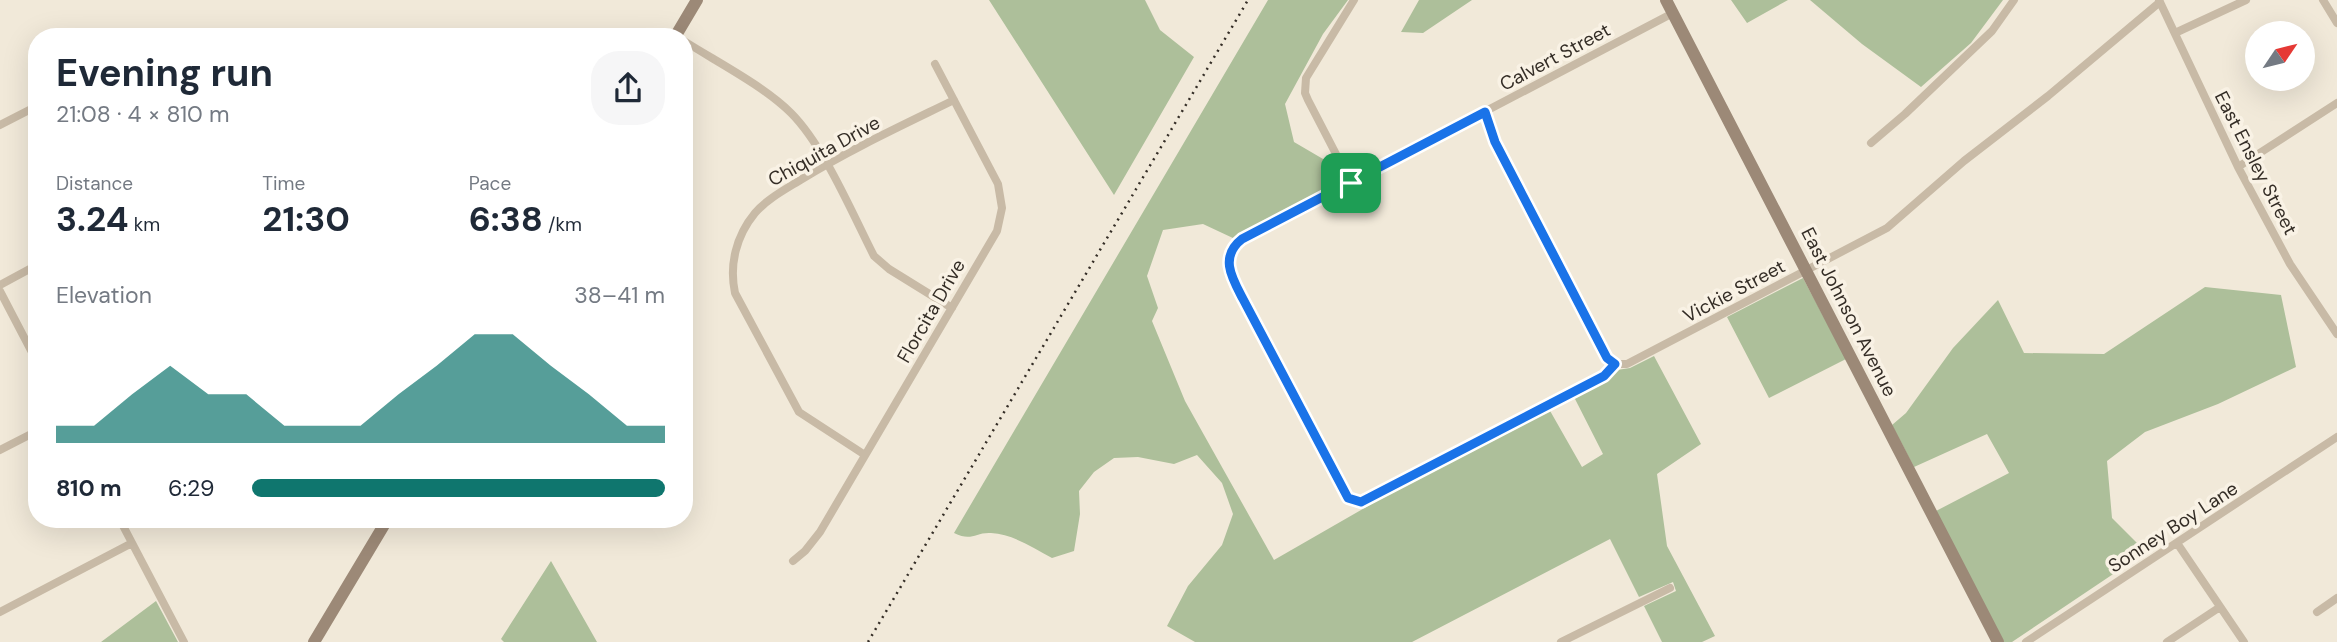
<!DOCTYPE html>
<meta charset="utf-8">
<style>
:root{--surface:#fff;--page:#f6f6f7;--text:#1f2937;--muted:#747a83;--accent:#0f766e}
body{margin:0;font-family:"DM Sans",sans-serif;background:var(--page);color:var(--text);height:100vh;display:flex;flex-direction:column;font-size:26px;white-space:nowrap}
*{box-sizing:border-box;margin:0}
p{font-size:23px;color:var(--muted)}
.icon{flex:none;width:38px;height:38px;fill:none;stroke:currentColor;stroke-width:2;stroke-linecap:round;stroke-linejoin:round}
.map{position:relative;flex:1;overflow:hidden}
.sheet{position:absolute;left:28px;top:28px;width:665px;height:500px;display:flex;flex-direction:column;background:var(--surface);border-radius:28px;box-shadow:0 7px 28px #0002}
.sheet>*{flex:none}
.needle{width:46px;rotate:55deg}
.controls{position:absolute;left:2245px;top:21px;display:grid;gap:14px}
.controls a{display:grid;place-items:center;width:70px;height:70px;border-radius:50%;background:var(--surface);box-shadow:0 7px 28px #0002;font-size:35px}
.pin{position:absolute;display:grid;place-items:center;width:60px;height:60px;color:#fff;margin:-30px;border-radius:14px;box-shadow:0 4px 10px #0006}
.round{display:grid;place-items:center;flex:none;width:74px;height:74px;border-radius:28px;background:var(--page)}
.headline{display:flex;align-items:center;justify-content:space-between;height:119px;padding:0 28px}
h1{font-size:38px;font-weight:700;line-height:52px}
.metrics{display:grid;grid-template-columns:repeat(3,1fr);gap:10px;height:119px;padding:7px 28px}
.metrics div{display:grid;align-content:center}
.metrics b{font-size:35px;font-weight:700}
.metrics small{font-size:19px;font-weight:400}
.metrics p{font-size:19px}
.chart{height:196px;padding:14px 28px}
.chart p{display:flex;justify-content:space-between}
.chart svg{width:100%;height:126px;margin-top:7px;fill:var(--accent);opacity:.7}
ul{padding:0 28px;list-style:none;font-size:23px}
li{display:grid;grid-template-columns:112px 84px 1fr;align-items:center;height:52px}
li i{height:18px;border-radius:9px;background:var(--accent)}
.map>svg:first-child{display:block}
.green{fill:#adbf9a}
.lines{fill:none;stroke-linecap:round;stroke-linejoin:round}
.street{stroke:#c8baa6;stroke-width:8}
.secondary{stroke:#9c8977;stroke-width:12}
.rail{stroke:#342d26;stroke-width:2.5;stroke-dasharray:2 5;stroke-linecap:butt}
.route-casing{stroke:#fff;stroke-width:14}
.route{stroke:#1a73e8;stroke-width:9}
.labels{text-anchor:middle;dominant-baseline:central;stroke-width:7;stroke-linejoin:round;paint-order:stroke}
.street-label{font-size:19px;fill:#342d26;stroke:#f9f2e5}
</style>
<div class="map">
<svg width="2337" height="642" viewBox="0 0 2337 642">
<rect width="100%" height="100%" fill="#f1e9d9"/>
<!-- green -->
<path class="green" d="M989,0H1145L1160,30L1194,57L1114,195Z
M1268,0H1348L1323,34L1285,104L1294,142L1335,166L1344,181L1235,239L1203,224L1163,230L1147,276L1158,308L1152,321L1185,401L1274,560L1408,483L1549,409L1582,467L1603,454L1574,397L1606,380L1617,370L1630,368L1654,356L1701,444L1657,474L1667,546L1715,636L1702,642H1662L1644,606L1676,591L1673,582L1639,597L1610,539L1412,642H1195L1167,626L1188,586L1222,545L1233,514L1222,483L1197,455L1174,464L1138,457L1114,458L1094,472L1079,491L1080,514L1074,551L1052,558C1033,548 1013,534 991,533C975,532 972,542 954,533Z
M1419,0H1472L1423,33L1401,32Z
M1731,0H1788L1747,23Z
M1810,0H2003L1971,43L1921,87L1862,44Z
M1803,278L1846,359L1769,398L1727,317Z
M2205,287L2281,295L2296,367L2218,404L2145,432L2107,461L2112,518L2146,552L2012,642H2004L1936,511L2009,473L1987,434L1914,467L1892,425L1906,413L1953,348L1998,300L2024,353L2104,354Z
M551,561L597,642H504L501,639Z
M156,601L178,642H101Z"/>
<g class="lines">
<!-- street -->
<path class="street" d="M2159,0L2238,167L2290,264L2337,334
M2323,0L2337,23
M2175,33L2246,0
M684,41C717,62 764,86 791,113C824,146 852,213 874,256L889,269L952,308
M1485,112L1495,142L1607,358L1615,364
M0,125L37,106
M1871,143L1905,114L1992,31L2014,0
M2238,167L2337,103
M1351,183L1308,100L1305,93L1306,78L1354,0
M0,285L37,265
M0,291L37,362
M1615,364L1604,376L1361,502L1348,498L1243,299C1232,277 1219,258 1242,239L1673,13
M1615,364H1627L1887,228L1964,161L2048,96L2160,2
M0,450L37,431
M865,455L799,412L735,293C729,265 736,236 755,213C767,199 786,189 802,179C851,149 903,125 954,100
M120,520L184,642
M2177,543L2244,642
M793,561L805,551L820,532L997,231L1002,208L998,184L935,64
M0,612L132,543
M2317,612L2337,598
M1561,642L1670,588
M2026,642L2337,437
M2167,642L2220,607"/>
<!-- secondary -->
<path class="secondary" d="M1666,0L1998,642
M675,37L697,0
M314,642L387,520"/>
<!-- rail -->
<path class="rail" d="M868,642L1248,0"/>
</g>
<g class="lines">
<defs>
<path id="route" d="M1485,112L1495,142L1607,358L1615,364L1604,376L1361,502L1348,498L1243,299C1232,278 1219,257 1242,239Z"/>
</defs>
<!-- route casing -->
<use href="#route" class="route-casing"/>
<!-- route -->
<use href="#route" class="route"/>
</g>
<g class="labels">
<!-- street labels -->
<g class="street-label">
<text transform="translate(1555 57) rotate(-28)">Calvert Street</text>
<text transform="translate(824 151) rotate(-29)">Chiquita Drive</text>
<text transform="translate(2256 163) rotate(63)">East Ensley Street</text>
<text transform="translate(1734 291) rotate(-28)">Vickie Street</text>
<text transform="translate(931 311) rotate(-60)">Florcita Drive</text>
<text transform="translate(1849 312) rotate(63)">East Johnson Avenue</text>
<text transform="translate(2173 527) rotate(-33)">Sonney Boy Lane</text>
</g>
</g>
</svg>
<div class="controls">
<a><svg class="needle" viewBox="-14 -14 28 28"><path d="M0-13l5 13h-10z" fill="#e53935"/><path d="M0 13l5-13h-10z" fill="#747a83"/></svg></a>
</div>
<div class="pin" style="left:1351px;top:183px;background:#1e9e55"><svg class="icon" aria-label="arrive" viewBox="0 0 24 24"><path d="M6 21V4h12l-3 4 3 4H6"/></svg></div>
<section class="sheet">
<div class="headline"><div><h1>Evening run</h1><p>21:08 · 4 × 810 m</p></div><a class="round"><svg class="icon" aria-label="share" viewBox="0 0 24 24"><path d="M12 15V3M7 8l5-5 5 5M5 13v7h14v-7"/></svg></a></div>
<div class="metrics">
<div><p>Distance</p><b>3.24<small> km</small></b></div>
<div><p>Time</p><b>21:30</b></div>
<div><p>Pace</p><b>6:38<small> /km</small></b></div>
</div>
<div class="chart"><p><span>Elevation</span>38–41 m</p>
<svg viewBox="0 0 160 44" preserveAspectRatio="none"><path d="M0 44V38L10 38L20 27L30 17L40 27L50 27L60 38L70 38L80 38L90 27L100 17L110 6L120 6L130 17L140 27L150 38L160 38V44z"/></svg>
</div>
<ul>
<li><b>810 m</b>6:29<i style="width:100%"></i></li>
</ul>
</section>
</div>
